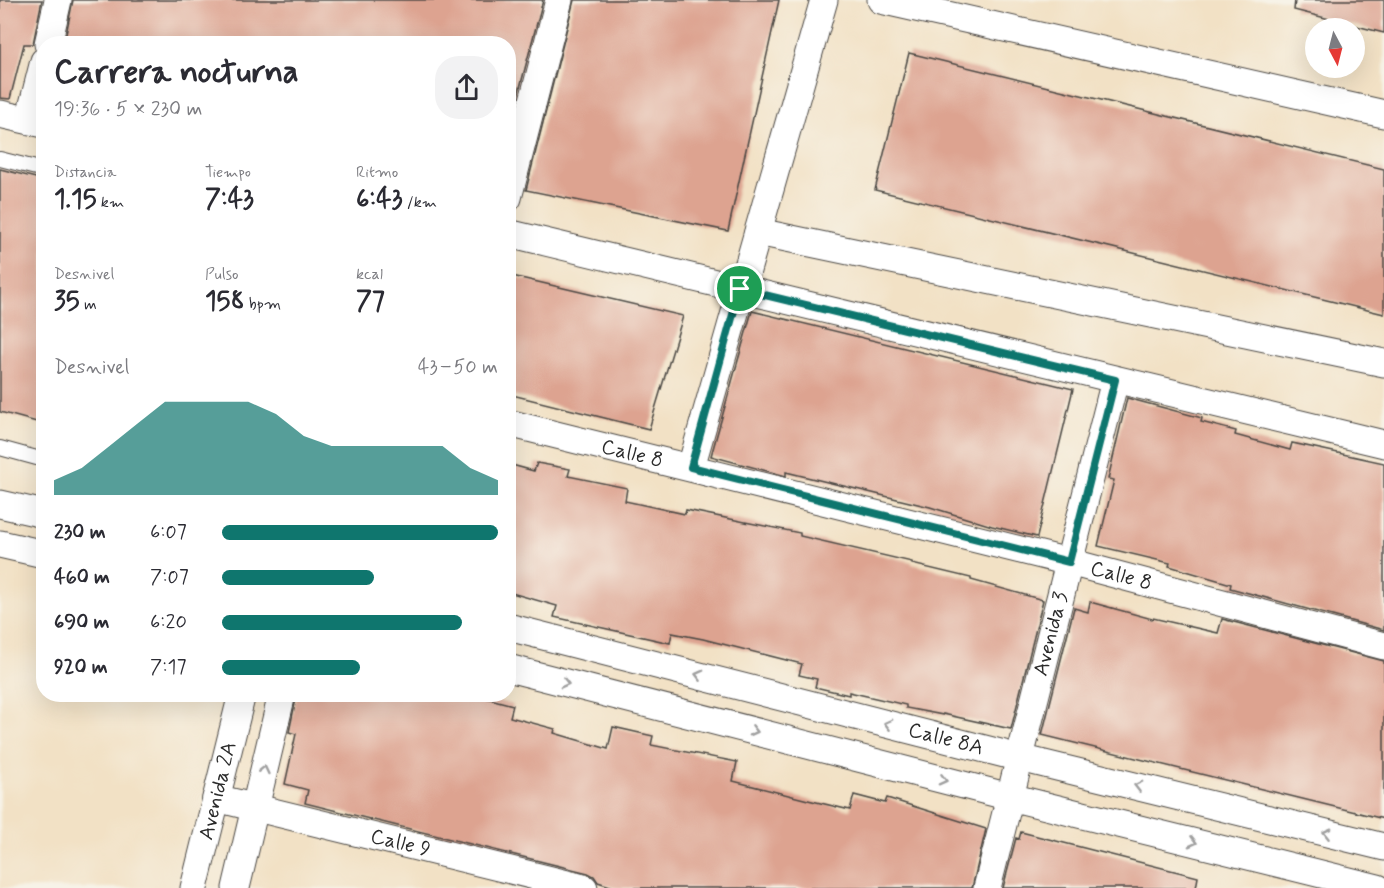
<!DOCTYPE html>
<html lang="es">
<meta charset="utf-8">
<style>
:root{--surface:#fff;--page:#f2f2f3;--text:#2b2b33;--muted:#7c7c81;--accent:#0f766e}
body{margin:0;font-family:Mynerve,sans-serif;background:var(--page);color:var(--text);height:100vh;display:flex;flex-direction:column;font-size:22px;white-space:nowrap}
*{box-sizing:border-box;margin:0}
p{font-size:20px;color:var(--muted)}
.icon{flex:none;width:33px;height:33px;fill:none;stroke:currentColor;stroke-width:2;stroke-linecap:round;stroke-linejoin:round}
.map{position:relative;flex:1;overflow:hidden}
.details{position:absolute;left:36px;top:36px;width:480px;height:666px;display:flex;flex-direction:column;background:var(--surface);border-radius:24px;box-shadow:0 6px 24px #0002}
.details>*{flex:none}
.needle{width:39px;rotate:173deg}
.tools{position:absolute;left:1305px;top:18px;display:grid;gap:12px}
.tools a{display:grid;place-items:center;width:60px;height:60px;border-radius:50%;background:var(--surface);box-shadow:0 6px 24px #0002;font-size:30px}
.pin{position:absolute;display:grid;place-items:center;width:51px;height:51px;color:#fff;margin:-26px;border:3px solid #fff;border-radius:50%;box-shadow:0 2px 6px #0007}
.round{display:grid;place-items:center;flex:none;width:63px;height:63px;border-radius:24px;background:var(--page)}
.headline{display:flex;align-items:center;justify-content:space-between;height:102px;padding:0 18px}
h1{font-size:33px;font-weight:700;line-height:45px}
.metrics{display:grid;grid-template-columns:repeat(3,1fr);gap:9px;height:102px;padding:6px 18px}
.metrics div{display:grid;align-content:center}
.metrics b{font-size:26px;font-weight:700}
.metrics small{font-size:16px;font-weight:400}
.metrics p{font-size:16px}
.chart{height:168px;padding:12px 18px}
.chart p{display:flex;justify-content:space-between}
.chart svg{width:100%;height:108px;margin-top:6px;fill:var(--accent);opacity:.7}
ul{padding:0 18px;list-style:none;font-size:20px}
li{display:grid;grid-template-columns:96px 72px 1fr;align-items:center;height:45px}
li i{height:15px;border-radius:8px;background:var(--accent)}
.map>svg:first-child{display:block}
.building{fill:#dda390}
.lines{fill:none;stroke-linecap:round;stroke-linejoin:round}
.lane-casing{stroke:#494642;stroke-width:16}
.street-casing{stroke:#494642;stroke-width:29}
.lane{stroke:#fff;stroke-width:14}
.street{stroke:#fff;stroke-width:27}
.oneway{stroke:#a0a0a0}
.route-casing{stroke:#fff;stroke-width:12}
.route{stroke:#0f766e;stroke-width:8}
.labels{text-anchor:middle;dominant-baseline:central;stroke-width:4.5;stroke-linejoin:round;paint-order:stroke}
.street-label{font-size:21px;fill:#2b2b2b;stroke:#f7f3e8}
</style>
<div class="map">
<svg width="1384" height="888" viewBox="0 0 1384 888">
<rect width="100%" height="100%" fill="#f7f3e8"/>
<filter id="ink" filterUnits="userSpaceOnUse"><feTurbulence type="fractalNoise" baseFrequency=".0167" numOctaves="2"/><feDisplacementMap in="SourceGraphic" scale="12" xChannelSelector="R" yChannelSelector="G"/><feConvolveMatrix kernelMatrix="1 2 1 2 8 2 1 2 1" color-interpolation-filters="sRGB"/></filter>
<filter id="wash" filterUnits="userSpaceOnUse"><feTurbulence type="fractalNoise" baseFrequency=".008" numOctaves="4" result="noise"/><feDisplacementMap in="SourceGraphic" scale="24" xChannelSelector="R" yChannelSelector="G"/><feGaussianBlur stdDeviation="1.35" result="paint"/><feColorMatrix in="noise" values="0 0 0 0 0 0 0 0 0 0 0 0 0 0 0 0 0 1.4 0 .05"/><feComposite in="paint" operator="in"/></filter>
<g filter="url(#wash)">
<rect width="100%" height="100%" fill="#f2e1c5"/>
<g id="blocks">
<!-- building -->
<path class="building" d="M0,0H42L33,44H24L10,99L0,98Z
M73,0H543L508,133V44H64Z
M574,0H779L728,231L526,190Z
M1295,0H1384V33L1294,10Z
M909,53L1384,169V314L875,190Z
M0,169L44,180V424L0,412Z
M508,275L683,316L649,429L508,394Z
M752,311L1073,389L1037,537L992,526L930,507L786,472V476L711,456Z
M1127,398L1202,418L1201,422L1236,431L1235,435L1290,450L1292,443L1384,463V630L1230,588L1231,584L1169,566L1170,563L1098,546L1114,480L1108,479Z
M537,463L570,469L568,476L627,488L625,501L685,514L686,510L800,533V536L912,562V564L971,578V580L1043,600L1011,729L943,714V715L906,708V705L849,692V695L815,687L817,679L799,675L802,664L703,639L672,633L670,643L554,617L557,606L508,592V464L534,471Z
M1090,602L1152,619L1153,618L1218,633L1222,619L1384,661V819L1042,735L1074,608L1088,612Z
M297,694H471L513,705L510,717L555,729L554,733L608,749L613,727L653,736L651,745L737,762L733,781L808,800L850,810L854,795L885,803L887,798L986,829L972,888H616L598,882L594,876L588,873L305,803L308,790L285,784L296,734L289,732Z
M1021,832L1198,877L1196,888H1003L1016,838L1019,839Z"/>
</g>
</g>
<g filter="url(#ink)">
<use href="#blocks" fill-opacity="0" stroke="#494642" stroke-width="1.5"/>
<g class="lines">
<defs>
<path id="lane" d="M0,159L44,170
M0,448L44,460"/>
<g id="street">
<path d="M881,0L1384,114"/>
<path d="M48,44L58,0"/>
<path d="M0,114L44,124"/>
<path d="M29,120L44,61"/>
<path d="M508,198L559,0"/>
<path d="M758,232L1384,363"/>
<path d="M508,233L1384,444"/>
<path id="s1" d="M508,423L1069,562L1384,646"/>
<path d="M691,467L824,0"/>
<path d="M0,504L44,514"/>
<path d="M0,544L44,554"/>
<path id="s2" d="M508,627L1020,758L1384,847"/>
<path d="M508,668L1010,797L1378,888"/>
<path id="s3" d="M216,798L584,888"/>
<path id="s4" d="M194,888L242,694"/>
<path d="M236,888L282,694"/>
<path id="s5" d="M987,888L1115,380"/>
</g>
</defs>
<!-- lane casing -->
<use href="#lane" class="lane-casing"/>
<!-- street casing -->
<use href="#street" class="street-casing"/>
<!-- lane -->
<use href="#lane" class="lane"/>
<!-- street -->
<use href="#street" class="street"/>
</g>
<!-- one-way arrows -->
<defs><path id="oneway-chevron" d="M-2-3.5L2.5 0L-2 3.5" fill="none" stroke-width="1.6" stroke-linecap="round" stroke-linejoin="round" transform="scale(1.5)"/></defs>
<g class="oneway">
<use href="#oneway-chevron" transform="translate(699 675) rotate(-166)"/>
<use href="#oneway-chevron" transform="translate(565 683) rotate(14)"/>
<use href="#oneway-chevron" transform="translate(888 724) rotate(-166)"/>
<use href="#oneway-chevron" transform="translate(754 731) rotate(14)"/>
<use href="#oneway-chevron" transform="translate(264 770) rotate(-77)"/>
<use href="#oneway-chevron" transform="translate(943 780) rotate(14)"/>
<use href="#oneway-chevron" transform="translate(1138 786) rotate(-166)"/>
<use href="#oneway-chevron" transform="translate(1327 833) rotate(-166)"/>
<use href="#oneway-chevron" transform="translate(1193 842) rotate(14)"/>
</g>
</g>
<g class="lines" filter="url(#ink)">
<defs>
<path id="route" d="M740,289L1115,380L1069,562L691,467Z"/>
</defs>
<!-- route casing -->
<use href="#route" class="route-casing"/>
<!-- route -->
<use href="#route" class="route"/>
</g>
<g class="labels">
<!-- street labels -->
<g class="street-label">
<text stroke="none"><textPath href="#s1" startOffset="128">Calle 8</textPath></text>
<text stroke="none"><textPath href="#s1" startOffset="632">Calle 8</textPath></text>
<text stroke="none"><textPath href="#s5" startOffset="262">Avenida 3</textPath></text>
<text stroke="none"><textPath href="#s2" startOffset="452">Calle 8A</textPath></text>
<text stroke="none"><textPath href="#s4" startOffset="100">Avenida 2A</textPath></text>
<text stroke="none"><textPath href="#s3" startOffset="190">Calle 9</textPath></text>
</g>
</g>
</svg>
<div class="tools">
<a><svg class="needle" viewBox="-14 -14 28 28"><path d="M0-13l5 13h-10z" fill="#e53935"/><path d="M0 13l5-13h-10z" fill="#7c7c81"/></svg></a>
</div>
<div class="pin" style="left:740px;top:289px;background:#1e9e55"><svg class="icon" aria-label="arrive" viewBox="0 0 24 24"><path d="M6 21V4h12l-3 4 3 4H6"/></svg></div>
<section class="details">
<div class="headline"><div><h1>Carrera nocturna</h1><p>19:36 · 5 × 230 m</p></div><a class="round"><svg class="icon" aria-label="share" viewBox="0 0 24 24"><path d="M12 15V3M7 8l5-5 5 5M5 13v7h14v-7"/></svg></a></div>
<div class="metrics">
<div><p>Distancia</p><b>1.15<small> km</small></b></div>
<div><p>Tiempo</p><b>7:43</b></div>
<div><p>Ritmo</p><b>6:43<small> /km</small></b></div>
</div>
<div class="metrics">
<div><p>Desnivel</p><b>35<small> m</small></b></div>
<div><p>Pulso</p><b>158<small> bpm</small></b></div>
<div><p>kcal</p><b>77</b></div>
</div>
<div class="chart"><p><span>Desnivel</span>43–50 m</p>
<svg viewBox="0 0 160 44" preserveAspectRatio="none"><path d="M0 44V38L10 33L20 24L30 15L40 6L50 6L60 6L70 6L80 11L90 20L100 24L110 24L120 24L130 24L140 24L150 33L160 38V44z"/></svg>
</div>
<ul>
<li><b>230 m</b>6:07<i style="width:100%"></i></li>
<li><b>460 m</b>7:07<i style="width:55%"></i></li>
<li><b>690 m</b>6:20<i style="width:87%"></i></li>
<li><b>920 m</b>7:17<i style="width:50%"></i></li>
</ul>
</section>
</div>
